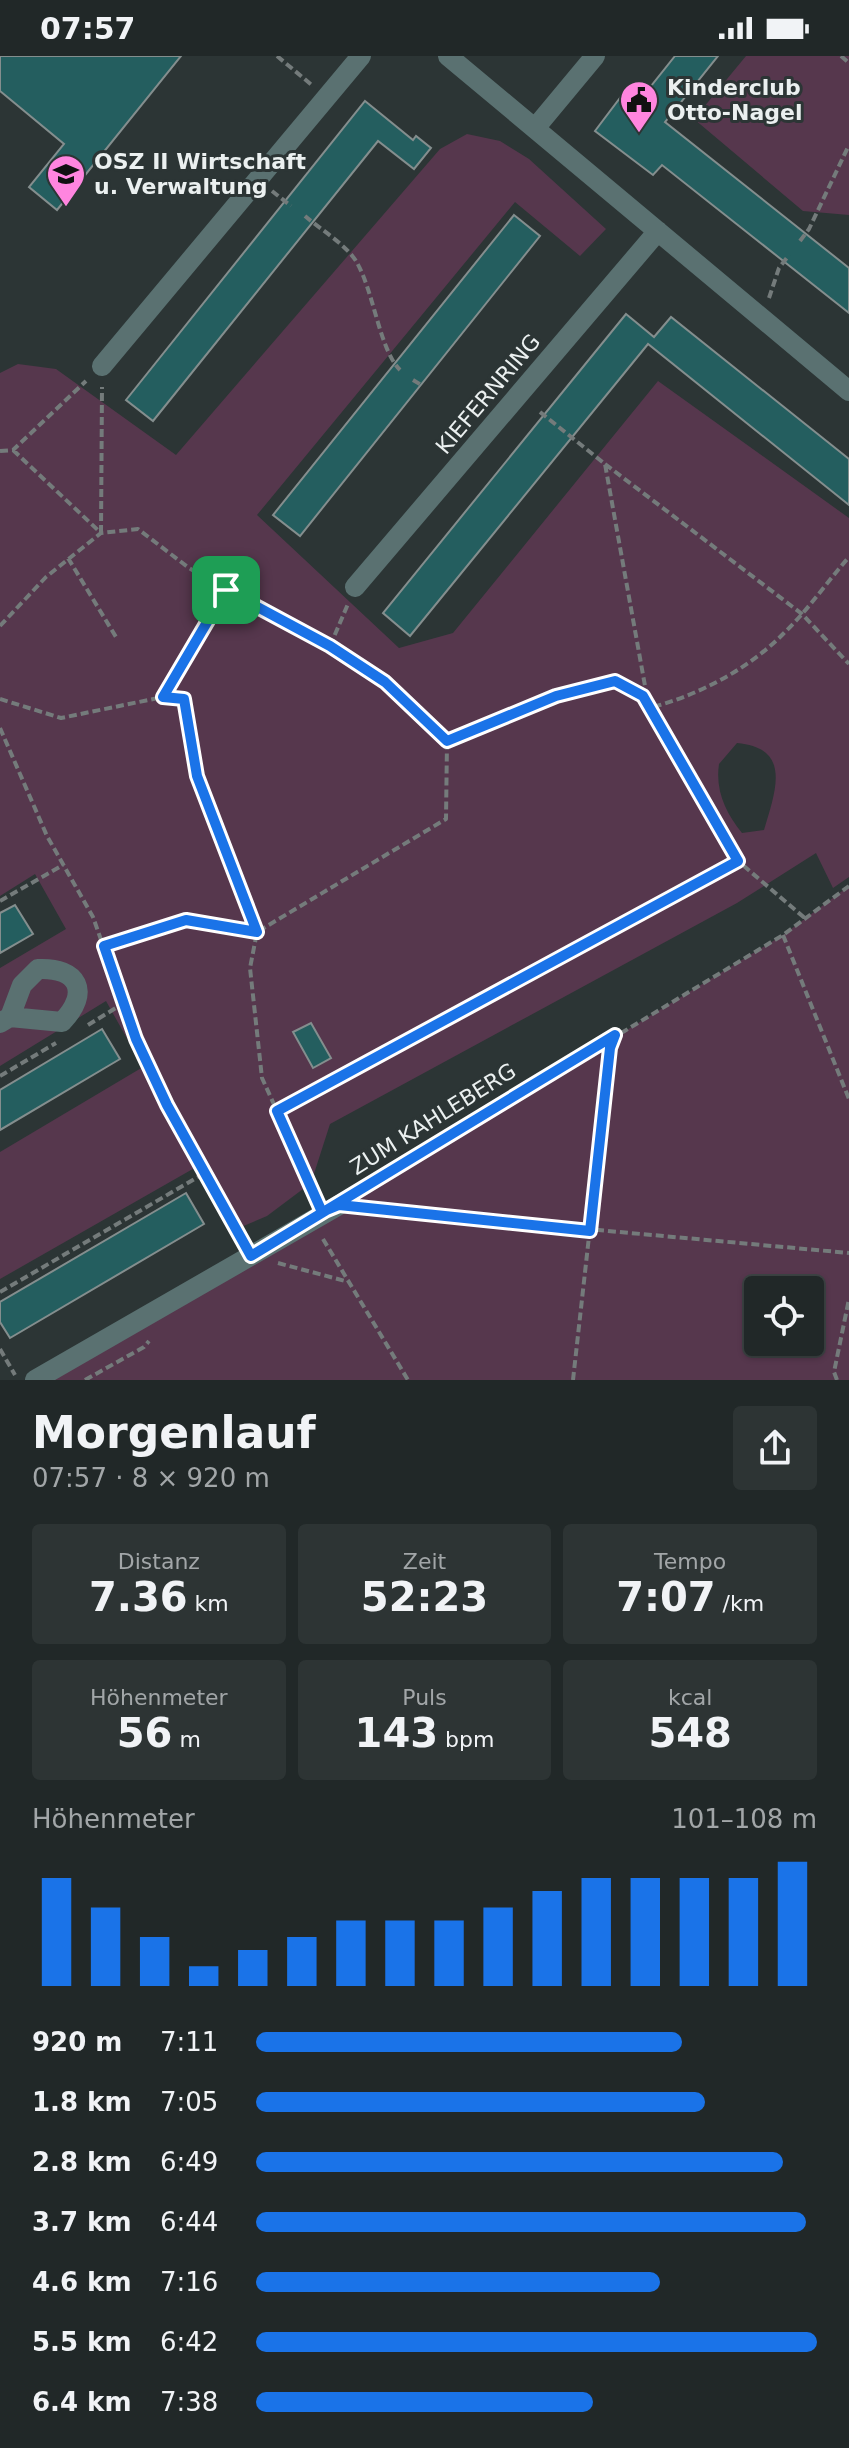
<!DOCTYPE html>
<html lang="de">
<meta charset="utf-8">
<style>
:root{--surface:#212828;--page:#2d3434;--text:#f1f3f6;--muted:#a2a6a8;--line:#3e4445;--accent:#1a73e8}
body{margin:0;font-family:"DejaVu Sans",sans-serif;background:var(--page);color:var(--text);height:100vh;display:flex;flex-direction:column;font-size:30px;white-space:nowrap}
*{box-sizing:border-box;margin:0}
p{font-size:26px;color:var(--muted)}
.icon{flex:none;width:44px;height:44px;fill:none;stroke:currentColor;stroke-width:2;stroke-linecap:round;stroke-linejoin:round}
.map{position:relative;height:1324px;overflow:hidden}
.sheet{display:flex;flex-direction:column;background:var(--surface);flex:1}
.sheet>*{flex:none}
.tools{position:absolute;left:744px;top:1220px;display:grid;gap:16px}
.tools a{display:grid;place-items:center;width:80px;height:80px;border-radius:8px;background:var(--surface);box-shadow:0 2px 6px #0004,0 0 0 2px var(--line);font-size:40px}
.pin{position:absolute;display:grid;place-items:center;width:68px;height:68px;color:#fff;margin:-34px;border-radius:16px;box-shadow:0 4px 12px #0006}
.round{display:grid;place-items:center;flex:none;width:84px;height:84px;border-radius:8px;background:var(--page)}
.summary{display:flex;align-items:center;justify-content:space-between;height:136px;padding:0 32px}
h1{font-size:44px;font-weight:700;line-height:60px}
.figures{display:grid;grid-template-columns:repeat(3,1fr);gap:12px;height:136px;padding:8px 32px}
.figures div{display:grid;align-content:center;border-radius:8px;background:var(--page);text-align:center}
.figures b{font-size:40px;font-weight:700}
.figures small{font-size:22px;font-weight:400}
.figures p{font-size:22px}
.chart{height:224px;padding:16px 32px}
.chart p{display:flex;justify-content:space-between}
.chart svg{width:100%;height:144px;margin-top:8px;stroke:var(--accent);stroke-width:6}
ul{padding:0 32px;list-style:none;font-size:26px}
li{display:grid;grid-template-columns:128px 96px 1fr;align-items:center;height:60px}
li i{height:20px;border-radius:10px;background:var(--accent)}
.status{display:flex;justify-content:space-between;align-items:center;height:56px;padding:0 40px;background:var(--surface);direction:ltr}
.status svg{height:22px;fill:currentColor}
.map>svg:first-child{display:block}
.green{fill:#56374d;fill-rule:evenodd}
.building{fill:#245e5f;stroke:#848e8e;stroke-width:2}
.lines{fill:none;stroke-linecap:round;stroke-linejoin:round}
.path{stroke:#747b7b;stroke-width:4;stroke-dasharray:8 4;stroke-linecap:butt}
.minor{stroke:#5a7171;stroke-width:20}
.route-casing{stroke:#fff;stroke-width:16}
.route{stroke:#1a73e8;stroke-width:10}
.labels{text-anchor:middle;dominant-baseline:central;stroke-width:6;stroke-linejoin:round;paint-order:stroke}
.poi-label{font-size:22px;font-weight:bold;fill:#ebf0f0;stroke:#2c3535;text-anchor:start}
.street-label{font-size:22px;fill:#ebf0f0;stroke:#2c3535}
</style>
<div class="status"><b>07:57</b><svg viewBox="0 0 49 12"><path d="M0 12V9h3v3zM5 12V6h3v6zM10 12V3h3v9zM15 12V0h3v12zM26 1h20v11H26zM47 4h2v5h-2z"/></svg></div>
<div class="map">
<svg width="849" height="1324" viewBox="0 0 849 1324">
<rect width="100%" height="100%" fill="#2c3535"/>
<!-- green -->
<path class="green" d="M746,0H849V159L803,155L694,63Z
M467,78L500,85L529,103L606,173L580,200L515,146L257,459L399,592L453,577L658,325L849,462V821L833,832L816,797L737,847L330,1068L311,1127L267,1160L234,1174L198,1110L0,1223V1096L143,1011L106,945L0,1010V912L66,873L35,818L0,840V317L18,308L56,313L176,399L440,93ZM737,687C793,692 775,736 764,774L742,777C726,757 715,735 719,708Z
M849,830V1324H35L339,1149L783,879ZM758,1234H810V1286H758Z"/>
<!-- building -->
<path class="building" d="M0,0H181L57,154L29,131L64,88L0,35Z
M675,0H718L665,66L849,212V257L662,109L653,119L595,75L626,34L639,45Z
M365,45L413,84L416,80L431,92L414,113L378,85L153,365L126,344Z
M514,159L540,180L300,480L273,459Z
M626,258L654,281L671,261L849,403V449L648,288L410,580L383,557Z
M15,849L33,878L0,897V857Z
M311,967L331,1002L313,1012L293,976Z
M102,973L120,1003L0,1074V1034Z
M186,1137L204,1168L10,1282L0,1266V1246Z"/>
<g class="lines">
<!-- path -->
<path class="path" d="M277,0L313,30
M841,0L849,7
M272,135L291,150
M305,160C320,173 345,188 356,205C374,235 379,293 400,314
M800,185L809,173L849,89
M769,242L779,212L789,199
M413,324L423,330
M540,356L605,408L649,652C697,640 749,613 784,577C808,554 827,526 849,501
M13,394L101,477
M0,395L13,394L86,325
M605,408L802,558L849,608
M101,477L102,331
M68,502L116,581
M0,570L46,521L101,477L138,473L189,512L244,545L330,590L385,626L447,685L446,763L257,876L250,912L262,1022L315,1139
M330,590L348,548
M163,641L226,534
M0,643L61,662L163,641L184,643L197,720L257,876
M0,672L47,780L93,861L136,983L167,1049L241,1182
M447,685L556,640L615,625L643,640L738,805L807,864
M0,845L63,809
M783,879L849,1043
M104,890L186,864L257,876
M88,969L124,947
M0,1020L56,987
M277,1055L738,805
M354,1139L783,879L849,830
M357,1152L849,1197
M323,1183L408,1324
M278,1207L349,1226
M0,1236L205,1117
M0,1293L15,1319
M85,1324L144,1291L149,1285
M573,1324L610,992L614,981
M837,1324L834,1316L849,1243"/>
<!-- minor -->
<path class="minor" d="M448,0L849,335
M536,71L595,0
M102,310L361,0
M355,531L658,175
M0,967L10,961L22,929L38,913C78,911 91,936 62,966L10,961
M35,1324L339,1149"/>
</g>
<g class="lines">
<defs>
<path id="route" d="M226,534L163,641L184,643L197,720L257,876L186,864L104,890L136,983L167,1049L251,1200L615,979L610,992L590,1175L339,1149L322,1156L277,1055L738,805L643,640L615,625L556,640L447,685L385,626L330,590L226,534"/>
</defs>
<!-- route casing -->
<use href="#route" class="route-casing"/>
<!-- route -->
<use href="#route" class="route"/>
</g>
<!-- icons -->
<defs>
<symbol id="civic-pin" viewBox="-11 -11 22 30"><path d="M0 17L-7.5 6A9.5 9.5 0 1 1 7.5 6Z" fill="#ff85df" stroke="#2c3535"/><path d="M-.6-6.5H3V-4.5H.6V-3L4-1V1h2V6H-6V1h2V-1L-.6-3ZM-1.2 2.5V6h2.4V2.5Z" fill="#111"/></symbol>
<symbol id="school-pin" viewBox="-11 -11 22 30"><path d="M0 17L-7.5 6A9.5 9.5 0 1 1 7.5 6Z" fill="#ff85df" stroke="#2c3535"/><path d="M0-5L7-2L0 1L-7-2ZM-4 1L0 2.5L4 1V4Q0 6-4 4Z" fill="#111"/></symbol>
</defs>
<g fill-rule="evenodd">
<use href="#civic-pin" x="617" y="22" width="44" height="60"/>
<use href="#school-pin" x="44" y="96" width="44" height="60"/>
</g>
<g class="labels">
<!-- poi labels -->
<g class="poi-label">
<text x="667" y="31">Kinderclub<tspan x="667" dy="25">Otto-Nagel</tspan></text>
<text x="94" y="105">OSZ II Wirtschaft<tspan x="94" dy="25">u. Verwaltung</tspan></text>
</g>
<!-- street labels -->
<g class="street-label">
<text transform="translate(488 338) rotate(-50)">KIEFERNRING</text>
<text transform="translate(433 1063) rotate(-32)">ZUM KAHLEBERG</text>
</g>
</g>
</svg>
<div class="tools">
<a><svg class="icon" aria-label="locate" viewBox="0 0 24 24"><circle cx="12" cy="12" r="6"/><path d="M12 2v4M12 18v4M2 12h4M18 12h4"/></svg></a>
</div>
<div class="pin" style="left:226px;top:534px;background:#1e9e55"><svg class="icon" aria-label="arrive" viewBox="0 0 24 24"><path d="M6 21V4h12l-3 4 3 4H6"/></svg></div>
</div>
<section class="sheet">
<div class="summary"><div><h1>Morgenlauf</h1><p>07:57 · 8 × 920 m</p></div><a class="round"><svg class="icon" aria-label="share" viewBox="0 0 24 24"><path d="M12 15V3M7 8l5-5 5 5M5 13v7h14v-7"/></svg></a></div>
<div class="figures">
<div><p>Distanz</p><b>7.36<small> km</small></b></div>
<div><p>Zeit</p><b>52:23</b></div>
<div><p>Tempo</p><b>7:07<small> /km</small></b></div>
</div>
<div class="figures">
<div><p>Höhenmeter</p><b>56<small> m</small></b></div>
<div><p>Puls</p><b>143<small> bpm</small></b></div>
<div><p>kcal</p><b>548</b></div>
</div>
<div class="chart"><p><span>Höhenmeter</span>101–108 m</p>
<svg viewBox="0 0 160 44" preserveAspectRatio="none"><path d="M5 44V11M15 44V20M25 44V29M35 44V38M45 44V33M55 44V29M65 44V24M75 44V24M85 44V24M95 44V20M105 44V15M115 44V11M125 44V11M135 44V11M145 44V11M155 44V6"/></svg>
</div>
<ul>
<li><b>920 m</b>7:11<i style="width:76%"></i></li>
<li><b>1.8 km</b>7:05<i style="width:80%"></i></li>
<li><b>2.8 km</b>6:49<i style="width:94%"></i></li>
<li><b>3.7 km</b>6:44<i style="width:98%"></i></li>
<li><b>4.6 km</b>7:16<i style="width:72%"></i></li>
<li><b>5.5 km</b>6:42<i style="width:100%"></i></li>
<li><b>6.4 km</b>7:38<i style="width:60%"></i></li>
</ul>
</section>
